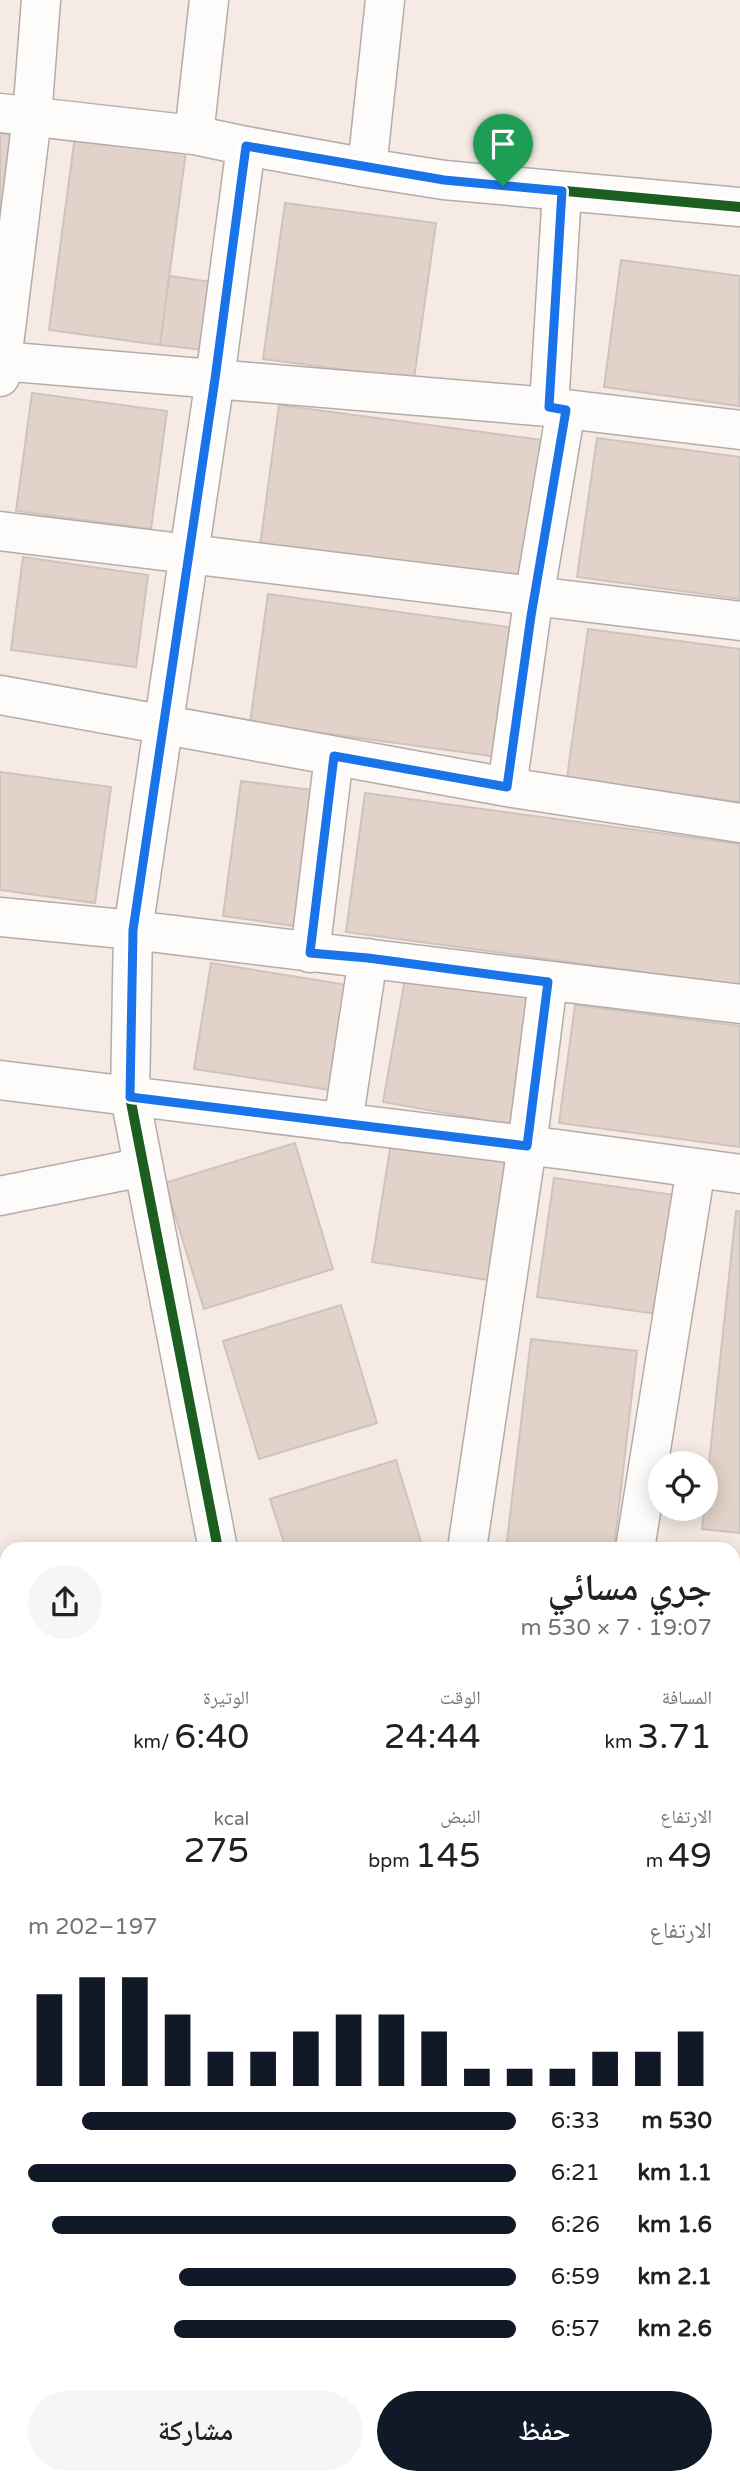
<!DOCTYPE html>
<html lang="ar">
<meta charset="utf-8">
<style>
:root{--surface:#fff;--page:#f6f6f6;--text:#202124;--muted:#757577;--accent:#111827}
body{margin:0;font-family:"Varela Round","Noto Naskh Arabic",sans-serif;background:var(--page);color:var(--text);direction:rtl;height:100vh;display:flex;flex-direction:column;font-size:26px;white-space:nowrap}
*{box-sizing:border-box;margin:0}
p{font-size:23px;color:var(--muted)}
.icon{flex:none;width:38px;height:38px;fill:none;stroke:currentColor;stroke-width:2;stroke-linecap:round;stroke-linejoin:round}
.map{position:relative;flex:1;overflow:hidden;direction:ltr}
.panel{position:absolute;left:0px;top:1542px;width:740px;height:943px;display:flex;flex-direction:column;background:var(--surface);border-radius:21px 21px 0 0;box-shadow:0 4px 18px #0003;direction:rtl}
.panel>*{flex:none}
.controls{position:absolute;left:648px;top:1451px;display:grid;gap:14px}
.controls a{display:grid;place-items:center;width:70px;height:70px;border-radius:50%;background:var(--surface);box-shadow:0 4px 18px #0003;font-size:35px}
.pin{position:absolute;display:grid;place-items:center;width:60px;height:60px;color:#fff;margin:-72px -30px;border-radius:50% 50% 50% 0;rotate:-45deg;box-shadow:0 0 7px #0007}
.pin .icon{rotate:45deg}
.round{display:grid;place-items:center;flex:none;width:74px;height:74px;border-radius:37px;background:var(--page)}
.head{display:flex;align-items:center;justify-content:space-between;height:119px;padding:0 28px}
h1{font-size:38px;font-weight:600;line-height:52px}
.metrics{display:grid;grid-template-columns:repeat(3,1fr);gap:10px;height:119px;padding:7px 28px}
.metrics div{display:grid;align-content:center}
.metrics b{font-size:35px;font-weight:600}
.metrics small{font-size:19px;font-weight:400}
.metrics p{font-size:19px}
.chart{height:196px;padding:14px 28px}
.chart p{display:flex;justify-content:space-between}
.chart svg{width:100%;height:126px;margin-top:7px;stroke:var(--accent);stroke-width:6}
.cta{display:flex;gap:14px;margin-top:auto;padding:14px 28px}
.cta a{flex:1;height:80px;border-radius:42px;background:var(--accent);color:#fff;font-size:28px;font-weight:600;line-height:80px;text-align:center}
.cta a+a{background:var(--page);color:var(--text)}
ul{padding:0 28px;list-style:none;font-size:23px}
li{display:grid;grid-template-columns:112px 84px 1fr;align-items:center;height:52px}
li i{height:18px;border-radius:9px;background:var(--accent)}
.map>svg:first-child{display:block}
.building{fill:#e2d2c9;stroke:#cdc4bf;stroke-width:2}
.lines{fill:none;stroke-linecap:round;stroke-linejoin:round}
.street-casing{stroke:#b4aca8;stroke-width:41}
.street{stroke:#fefcfb;stroke-width:38}
.cycleway-casing{stroke:#fff;stroke-width:15}
.cycleway{stroke:#1b5e20;stroke-width:10}
.route-casing{stroke:#fff;stroke-width:14}
.route{stroke:#1a73e8;stroke-width:9}
</style>
<div class="map">
<svg width="740" height="2484" viewBox="0 0 740 2484">
<rect width="100%" height="100%" fill="#f5eae4"/>
<!-- building -->
<path class="building" d="M0,132L19,135L0,276Z
M75,136L186,151L160,345L49,330Z
M285,203L436,223L414,379L263,359Z
M621,260L740,276L739,406L604,387Z
M169,276L220,283L211,351L160,345Z
M32,393L167,411L151,529L16,511Z
M279,405L550,441L531,583L260,546Z
M597,438L740,457V599L577,577Z
M23,557L148,575L136,667L11,650Z
M268,594L523,629L506,758L250,723Z
M588,629L740,649V802L567,778Z
M0,772L111,787L95,903L0,890Z
M241,781L321,791L302,927L223,916Z
M365,793L740,844V985L346,932Z
M211,963L354,986L337,1091L194,1069Z
M406,973L541,997L518,1126L383,1102Z
M575,1005L740,1026V1147L559,1123Z
M295,1143L333,1269L204,1309L165,1183Z
M391,1143L513,1161L495,1281L372,1262Z
M554,1178L675,1195L658,1314L537,1297Z
M736,1211H740V1533L702,1529Z
M341,1305L377,1423L259,1459L223,1341Z
M531,1339L637,1351L614,1549H506Z
M396,1460L423,1549H286L270,1499Z"/>
<g class="lines">
<defs>
<path id="street" d="M0,113L194,135L246,146
M194,135L209,0
M367,168L385,0
M0,361L549,407L740,430
M0,377L32,117L41,0
M549,407L562,191
M0,531L740,621
M0,695L507,787L740,823
M507,787L531,616L566,409
M0,917L133,930L740,1004
M310,953L334,756
M0,1080L565,1150L740,1174
M343,1123L368,958
M0,1196L143,1167
M218,1549L130,1097L133,930L215,379L246,146L367,168L444,180L740,207
M467,1549L527,1146L548,982
M635,1549L696,1168
M733,1598L740,1596
M0,1747L7,1745"/>
</defs>
<!-- street casing -->
<use href="#street" class="street-casing"/>
<!-- street -->
<use href="#street" class="street"/>
<defs>
<path id="cycleway" d="M218,1549L130,1097L133,930L215,379L246,146L367,168L444,180L740,207"/>
</defs>
<!-- cycleway casing -->
<use href="#cycleway" class="cycleway-casing"/>
<!-- cycleway -->
<use href="#cycleway" class="cycleway"/>
</g>
<g class="lines">
<defs>
<path id="route" d="M246,146L444,180L562,191L549,407L566,410L531,616L507,787L334,756L310,953L368,958L548,982L527,1146L130,1097L133,930L215,379Z"/>
</defs>
<!-- route casing -->
<use href="#route" class="route-casing"/>
<!-- route -->
<use href="#route" class="route"/>
</g>
</svg>
<div class="controls">
<a><svg class="icon" aria-label="locate" viewBox="0 0 24 24"><circle cx="12" cy="12" r="6"/><path d="M12 2v4M12 18v4M2 12h4M18 12h4"/></svg></a>
</div>
<div class="pin" style="left:503px;top:186px;background:#1e9e55"><svg class="icon" aria-label="arrive" viewBox="0 0 24 24"><path d="M6 21V4h12l-3 4 3 4H6"/></svg></div>
<section class="panel">
<div class="head"><div><h1>جري مسائي</h1><p>19:07 · 7 × 530 m</p></div><a class="round"><svg class="icon" aria-label="share" viewBox="0 0 24 24"><path d="M12 15V3M7 8l5-5 5 5M5 13v7h14v-7"/></svg></a></div>
<div class="metrics">
<div><p>المسافة</p><b>3.71<small> km</small></b></div>
<div><p>الوقت</p><b>24:44</b></div>
<div><p>الوتيرة</p><b>6:40<small> /km</small></b></div>
</div>
<div class="metrics">
<div><p>الارتفاع</p><b>49<small> m</small></b></div>
<div><p>النبض</p><b>145<small> bpm</small></b></div>
<div><p>kcal</p><b>275</b></div>
</div>
<div class="chart"><p><span>الارتفاع</span>197–202 m</p>
<svg viewBox="0 0 160 44" preserveAspectRatio="none"><path d="M5 44V12M15 44V6M25 44V6M35 44V19M45 44V32M55 44V32M65 44V25M75 44V19M85 44V19M95 44V25M105 44V38M115 44V38M125 44V38M135 44V32M145 44V32M155 44V25"/></svg>
</div>
<ul>
<li><b>530 m</b>6:33<i style="width:89%"></i></li>
<li><b>1.1 km</b>6:21<i style="width:100%"></i></li>
<li><b>1.6 km</b>6:26<i style="width:95%"></i></li>
<li><b>2.1 km</b>6:59<i style="width:69%"></i></li>
<li><b>2.6 km</b>6:57<i style="width:70%"></i></li>
</ul>
<div class="cta"><a>حفظ</a><a>مشاركة</a></div>
</section>
</div>
